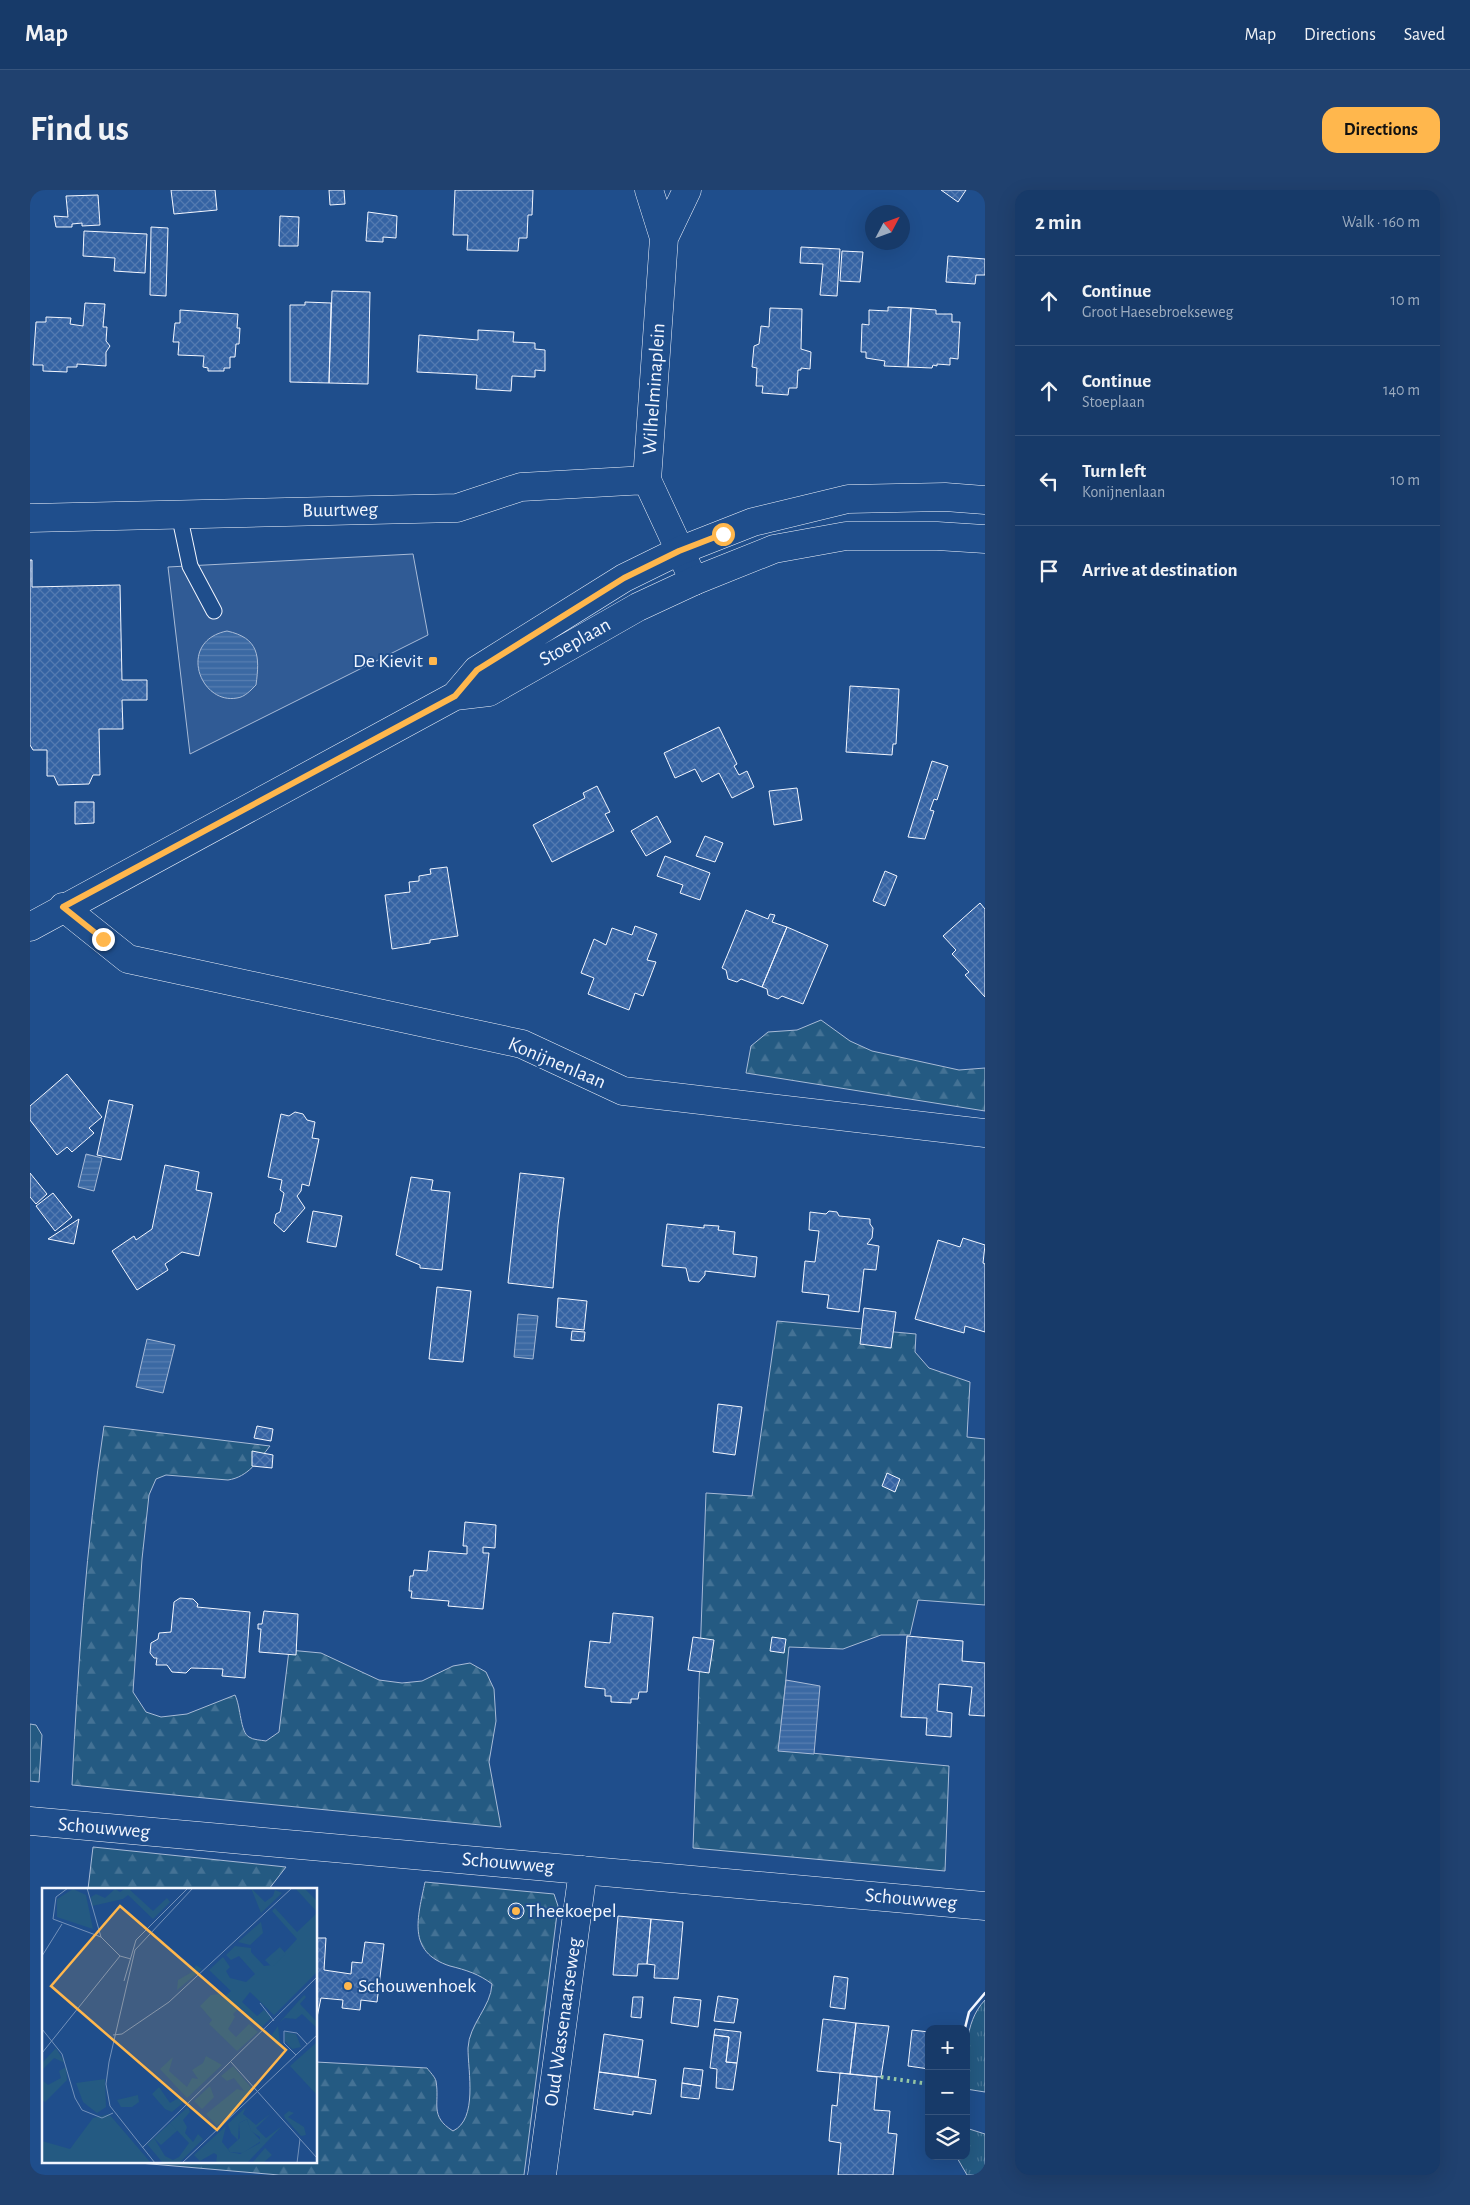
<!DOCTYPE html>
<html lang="en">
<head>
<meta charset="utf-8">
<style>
  :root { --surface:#173a69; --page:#20416f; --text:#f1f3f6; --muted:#9eadc0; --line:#36547d; --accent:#ffb74d }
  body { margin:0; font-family:"Alegreya Sans",sans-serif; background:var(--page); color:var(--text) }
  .controls { position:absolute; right:15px; bottom:15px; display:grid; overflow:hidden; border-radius:10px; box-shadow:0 5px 20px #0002 }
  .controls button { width:45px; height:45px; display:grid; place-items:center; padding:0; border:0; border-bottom:1px solid var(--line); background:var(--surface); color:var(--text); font:25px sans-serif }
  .compass { position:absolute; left:835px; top:15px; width:45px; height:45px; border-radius:50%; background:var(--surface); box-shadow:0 5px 20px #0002; rotate:49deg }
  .stop { position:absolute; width:15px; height:15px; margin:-11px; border:4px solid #ffb74d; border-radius:50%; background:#fff }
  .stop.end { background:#ffb74d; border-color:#fff; box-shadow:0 1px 5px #0008 }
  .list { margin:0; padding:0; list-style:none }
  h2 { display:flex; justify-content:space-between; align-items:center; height:65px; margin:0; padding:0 20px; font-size:21px }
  h2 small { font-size:16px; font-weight:400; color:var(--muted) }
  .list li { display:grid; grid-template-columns:32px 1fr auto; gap:15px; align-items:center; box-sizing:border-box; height:90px; padding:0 20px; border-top:1px solid var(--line) }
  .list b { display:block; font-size:19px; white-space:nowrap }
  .list p { margin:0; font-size:16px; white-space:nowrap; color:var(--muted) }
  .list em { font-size:16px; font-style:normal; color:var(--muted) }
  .icon { flex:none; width:28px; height:28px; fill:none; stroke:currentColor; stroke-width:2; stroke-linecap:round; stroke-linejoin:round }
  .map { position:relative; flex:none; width:955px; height:1985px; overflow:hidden; border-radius:15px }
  header { display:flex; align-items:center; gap:30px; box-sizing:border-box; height:70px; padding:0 25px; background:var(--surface); border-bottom:1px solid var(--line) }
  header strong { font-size:24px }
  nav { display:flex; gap:28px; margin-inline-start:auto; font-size:18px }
  .intro { display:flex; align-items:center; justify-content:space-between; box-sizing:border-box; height:120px; padding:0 30px }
  h1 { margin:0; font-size:35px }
  .button { padding:12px 22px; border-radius:15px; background:var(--accent); color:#111; font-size:18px; font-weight:700 }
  main { display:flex; gap:30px; padding:0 30px }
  aside { flex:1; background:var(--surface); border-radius:15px; box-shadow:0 5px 20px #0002 }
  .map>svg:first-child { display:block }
  .grass { fill:url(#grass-tufts); stroke:#a8bbd7 }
  .forest { fill:url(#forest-firs); stroke:#a8bbd7 }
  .parking { fill:#305b95; stroke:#a8bbd7 }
  .water { fill:url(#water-rules); stroke:#a8bbd7 }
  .building { fill:url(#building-cross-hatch); stroke:#f2f6ff }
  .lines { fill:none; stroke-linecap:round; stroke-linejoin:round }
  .service-casing { stroke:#f2f6ff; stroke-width:17 }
  .minor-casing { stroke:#f2f6ff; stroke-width:29 }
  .tertiary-casing { stroke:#f2f6ff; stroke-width:29 }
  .service { stroke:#1f4e8c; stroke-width:15 }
  .minor { stroke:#1f4e8c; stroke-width:28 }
  .tertiary { stroke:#1f4e8c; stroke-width:28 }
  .hedge { stroke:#97c8a6; stroke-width:4; stroke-dasharray:2.5 4; stroke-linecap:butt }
  .wall { stroke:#f2f6ff; stroke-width:2.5 }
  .route { stroke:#ffb74d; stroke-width:6 }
  .poi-dot { fill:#ffb74d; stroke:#1f4e8c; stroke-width:2 }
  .labels { text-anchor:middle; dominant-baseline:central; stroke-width:4; stroke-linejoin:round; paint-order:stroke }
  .street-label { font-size:20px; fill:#f2f6ff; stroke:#1f4e8c }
  .poi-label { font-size:20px; fill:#f2f6ff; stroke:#1f4e8c; text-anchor:start }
  .inset-road { fill:none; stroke:#7391ba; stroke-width:1 }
  .view { fill:#ffb74d; fill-opacity:0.15; stroke:#ffb74d; stroke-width:2.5 }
  .inset-edge { fill:none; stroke:#f2f6ff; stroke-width:2.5 }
</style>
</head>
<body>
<header>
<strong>Map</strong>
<nav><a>Map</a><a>Directions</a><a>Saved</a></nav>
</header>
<div class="intro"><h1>Find us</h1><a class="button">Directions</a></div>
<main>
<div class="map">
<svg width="955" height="1985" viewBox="0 0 955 1985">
  <defs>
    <pattern id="grass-tufts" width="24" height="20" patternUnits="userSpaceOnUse" patternTransform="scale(1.25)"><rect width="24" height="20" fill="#245a82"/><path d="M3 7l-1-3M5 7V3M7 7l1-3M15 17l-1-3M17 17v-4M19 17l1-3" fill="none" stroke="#447295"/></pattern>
    <pattern id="forest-firs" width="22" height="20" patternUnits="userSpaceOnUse" patternTransform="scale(1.25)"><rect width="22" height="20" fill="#245a82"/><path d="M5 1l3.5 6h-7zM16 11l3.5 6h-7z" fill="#447295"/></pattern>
    <pattern id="water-rules" width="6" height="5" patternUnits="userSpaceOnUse" patternTransform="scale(1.25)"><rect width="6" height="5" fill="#3b69a3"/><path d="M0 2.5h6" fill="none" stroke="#587fb1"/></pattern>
    <pattern id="building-cross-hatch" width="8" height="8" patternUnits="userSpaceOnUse" patternTransform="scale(1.25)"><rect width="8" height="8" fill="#3563a3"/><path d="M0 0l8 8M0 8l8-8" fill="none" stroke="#537ab1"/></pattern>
  </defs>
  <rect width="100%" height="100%" fill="#1f4e8c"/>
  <path class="grass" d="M955 1810V1902L936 1899C936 1869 933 1833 955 1810Z
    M936 1938 955 1944V1985H937L926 1966H936Z"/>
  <path class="forest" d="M791 830 820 851 842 861 929 880 955 878V921L716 883 721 856 738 842 767 840Z
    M747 1131 886 1144 885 1162 899 1178 940 1192 937 1247 955 1249V1415L888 1410 880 1445H851L813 1459 759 1457 749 1560 919 1576 915 1681 663 1658 676 1303 722 1306Z
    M74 1236 240 1256C228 1271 218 1287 198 1290L136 1285 126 1289 119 1305 112 1369 103 1502 116 1522 131 1527 157 1524 205 1505C211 1517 210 1542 219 1547 223 1550 231 1550 236 1551L249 1542 259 1460 291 1463 349 1490 372 1493 392 1491 423 1476 440 1473 456 1482 464 1499 466 1531 459 1572 471 1637 42 1595C48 1474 56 1356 74 1236Z
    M0 1534 6 1535 12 1545 9 1592 0 1591Z
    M63 1657 256 1677 239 1699H58Z
    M395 1692 524 1704 528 1716 494 1985H249L86 1971H286V1872L397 1878C400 1882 405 1887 406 1891 410 1914 399 1926 423 1941 448 1929 438 1882 438 1858 439 1834 461 1817 462 1794 449 1784 436 1780 420 1776 376 1762 388 1727 395 1692Z"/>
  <path class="parking" d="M383 364 398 445 160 564 138 377Z"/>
  <path class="water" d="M197 441C229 448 230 466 226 495 221 500 215 507 207 508 169 515 147 451 197 441Z
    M56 964 72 968 64 1001 48 997Z
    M488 1124 508 1126 503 1169 484 1167Z
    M117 1149 145 1155 133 1203 106 1197Z
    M756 1490 790 1496 784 1564 748 1561Z"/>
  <path class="building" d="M141 0H185L187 20 144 24Z
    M299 0H314L315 14 300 15Z
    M425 0H503L502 25H498L497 48H489L488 61 437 60 438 45H423Z
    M911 0H936L928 12Z
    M68 5 70 35 52 36V33L42 34V37H26L24 26 38 27 36 6Z
    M338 22 367 26 366 48 353 47V52L336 51Z
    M250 26 269 27 268 56H249Z
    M121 37 138 38 136 106 120 105Z
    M54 41 117 44 115 83 84 81 85 68 53 66Z
    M771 57 810 59 807 106 790 105 793 74 770 73Z
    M812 61 833 62 830 92 810 91Z
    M918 66 955 69V85H946L945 94 916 92Z
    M302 101 340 102 338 194 299 193Z
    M275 112 301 113 299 193 260 192V115H275Z
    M55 113 75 114 73 137H77L76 151 80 156 76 162V176L47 174V177H37V182L13 181V175H3L6 132H16V127L41 128 40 134 53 136Z
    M858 117 881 118 878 177 854 176 855 171 836 168V162H831L832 134 839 135V120L858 121Z
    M740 118 772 119 771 159 781 162 780 179 771 178V180H768L767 198H759L758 205 732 203 733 196H726L727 178 722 177 724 156 729 154 731 136 739 137Z
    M881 118 906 120V124H922V132H930L928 169 920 168V175L907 174V176L903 175 902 178 878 177Z
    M150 120 208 124 207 138H210L209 154H206L205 167H200V178H194V181H178V178L173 177 174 166 148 165 149 152H143L145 133H150Z
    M448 140 484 142 483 152 505 153V159L515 160V181L505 180V187L482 186 481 201 446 199 447 185 387 182 389 145 448 150Z
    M0 370H2V397L90 395 92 490H117V510H92L93 539H69L70 585H63L59 594 28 595 24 586H17V560H3L0 555Z
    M820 496 869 499 866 554H863L862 565 816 562Z
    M689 537 707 574 704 576 709 585 717 581 724 597 702 608 689 583 672 592 665 579 645 588 634 563Z
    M902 571 918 576 907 610 904 609 900 620 904 621 895 649 878 647Z
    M567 596 580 622 575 624 584 641 522 672 503 635 555 608 553 603Z
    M767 598 772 630 744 635 739 601Z
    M45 612H64V633L45 634Z
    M627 626 641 652 616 666 601 641Z
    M675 646 693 653 685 672 666 666Z
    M635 666 680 683 670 710 650 703 653 695 627 686Z
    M417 677 428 746 400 750V753L362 759 355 705 380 702 379 692 389 691V686L401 684 400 679Z
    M855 681 867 686 855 716 843 711Z
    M950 713 955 719V807L935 785 939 782 922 764 926 760 913 746Z
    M716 720 738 729 740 724 745 725 742 732 757 737 732 797 711 789 707 792 698 789 696 780 692 778Z
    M605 736 627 744 617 770 626 772 613 806 605 803 599 820 558 804 564 788 551 783 564 749 576 755 582 738 602 745Z
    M757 737 798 755 773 814 752 806 748 809 738 805 737 799 732 797Z
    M37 884 72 927 59 938 64 943 42 962 37 957 27 965 0 930V916Z
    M79 910 103 915 91 970 67 965Z
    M265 922 273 924 277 930 285 932 282 948 289 949 279 996 272 994 271 1001 267 1006 275 1018 254 1042 244 1033 246 1024 250 1022 254 1003 250 1000 252 990 238 987 251 924 259 926Z
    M135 975 169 982 166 1000 182 1003 169 1066 152 1062 135 1074 138 1080 107 1100 82 1061 104 1046 106 1050 122 1039Z
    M0 983 17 1004 6 1014 0 1007Z
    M490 983 534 988 528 1035 523 1098 478 1093Z
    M381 987 403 990 401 1000 420 1002 412 1080 390 1078V1075L366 1065Z
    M23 1003 42 1027 25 1041 6 1016Z
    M283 1021 312 1026 306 1057 277 1052Z
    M799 1021 807 1022 809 1026 840 1029V1034L843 1038 842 1048 837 1054 849 1056 846 1080 834 1079 829 1122 797 1118 799 1105 772 1102 775 1071 785 1072 789 1041 779 1040 780 1022 796 1024Z
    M49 1029 44 1054 18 1049Z
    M637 1034 674 1038V1035L689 1036 688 1040 705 1042 703 1064 727 1067 725 1087 675 1081V1085L669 1092 659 1091 656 1078 632 1076Z
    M933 1048 955 1055 953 1073 955 1074V1142L935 1136 934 1143 885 1129 908 1050 930 1057Z
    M407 1097 441 1101 433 1172 399 1169Z
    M528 1108 557 1111 554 1140 526 1137Z
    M834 1118 866 1122 861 1158 830 1154Z
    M542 1141 555 1142 554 1151 541 1150Z
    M688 1214 712 1217 705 1265 683 1262Z
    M227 1236 243 1239 241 1251 224 1248Z
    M222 1261 243 1265 242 1278 222 1276Z
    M857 1283 870 1289 865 1302 852 1296Z
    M435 1332 466 1335 465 1358 453 1357V1363H459L453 1419 418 1416 419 1411 381 1408 382 1401H379L380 1386H383L384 1380 397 1381 399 1361 437 1364V1356H433Z
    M150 1408 163 1409 168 1414 167 1417 220 1422 215 1488 192 1486 193 1479 161 1478 156 1483 142 1482 137 1475H126L127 1468H124L120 1463 121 1453 128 1449 129 1443 141 1442 144 1412Z
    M234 1421 268 1424 266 1465 229 1462 231 1439H228V1434H232Z
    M583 1423 623 1427 617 1502H609L608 1509H601V1513L581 1512V1506H575V1499L555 1497 560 1451 580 1453Z
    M877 1446 933 1451 932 1471 955 1473V1526L939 1525 942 1497 909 1494 907 1521 922 1523 921 1547 896 1545 897 1528 871 1527Z
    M663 1447 684 1450 679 1483 658 1480Z
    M742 1447 756 1449 754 1463 740 1461Z
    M478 1721a8 8 0 1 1 16 0a8 8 0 1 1-16 0Z
    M588 1726 621 1729 617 1774H608L607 1786 583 1785Z
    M621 1729 653 1732 648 1789 624 1788 625 1775 617 1774Z
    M286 1748H296L294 1780 321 1784 322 1772 332 1773 335 1752 354 1754 347 1812 331 1810 330 1820 312 1818 313 1810 291 1808 286 1832Z
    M804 1786 818 1788 815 1819 800 1817Z
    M688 1806 708 1809 704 1833 684 1831Z
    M603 1807H613L611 1828 601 1827Z
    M644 1807 671 1810 668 1837 641 1833Z
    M793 1829 826 1833 820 1884 787 1881Z
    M826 1833 859 1836 851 1887 820 1884Z
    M685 1839 711 1842 707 1873 696 1872 699 1847 684 1845Z
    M882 1840 899 1842V1879L878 1876Z
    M574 1844 613 1850 608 1887 569 1882Z
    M684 1845 699 1847 696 1872 707 1873 703 1900 686 1898 687 1879 680 1878Z
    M654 1878 673 1880 671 1896 652 1893Z
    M569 1882 626 1890 621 1924 603 1921V1925L564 1919Z
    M810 1883 847 1887 844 1920 860 1921 858 1943 867 1944 863 1985H808L811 1953 799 1951 802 1915 807 1916Z
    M652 1893 671 1896 669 1909 651 1907Z"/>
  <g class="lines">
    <g class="service-casing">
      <path id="service" d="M149 324 160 376 184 421"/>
    </g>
    <g class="minor-casing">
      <path id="minor" d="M619 0 634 48 617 290 664 391
        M634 48 657 0
        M0 328 427 318 491 297 617 290
        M33 717 98 769 492 854 593 901 955 943
        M0 1631 955 1716
        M512 1985 553 1680"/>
    </g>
    <g class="tertiary-casing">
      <path id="tertiary" d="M425 506 459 502 608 417 664 391 744 359 816 346H907L955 349
        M0 737 425 506 447 480 594 388 649 361 723 332 818 309 915 307 955 310"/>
    </g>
    <use href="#service" class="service"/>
    <use href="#minor" class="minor"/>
    <use href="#tertiary" class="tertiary"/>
    <path class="hedge" d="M851 1887 899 1894"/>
    <path class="wall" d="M935 1838 939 1822 955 1803"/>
  </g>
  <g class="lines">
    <path class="route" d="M73 749 33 717 425 506 447 480 594 388 649 361 693 344"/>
  </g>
  <g class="poi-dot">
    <rect x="398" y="466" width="10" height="10" rx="2.5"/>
    <circle cx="486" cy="1721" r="5"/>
    <circle cx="318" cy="1796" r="5"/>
  </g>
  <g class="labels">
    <g class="street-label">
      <text transform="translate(624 199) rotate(-86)">Wilhelminaplein</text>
      <text transform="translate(310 320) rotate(-1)">Buurtweg</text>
      <text transform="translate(545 452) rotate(-29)">Stoeplaan</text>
      <text transform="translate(527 873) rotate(23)">Konijnenlaan</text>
      <text transform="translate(74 1638) rotate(5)">Schouwweg</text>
      <text transform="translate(478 1673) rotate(5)">Schouwweg</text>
      <text transform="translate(881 1709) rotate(5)">Schouwweg</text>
      <text transform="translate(533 1832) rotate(-82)">Oud Wassenaarseweg</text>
    </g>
    <g class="poi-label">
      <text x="393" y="471" text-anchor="end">De Kievit</text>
      <text x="496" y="1721">Theekoepel</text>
      <text x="328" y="1796">Schouwenhoek</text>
    </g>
  </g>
  <g transform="translate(12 1698)">
    <rect width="275" height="275" fill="#1f4e8c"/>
    <path d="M31 1 44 7 51 41 15 29V11ZM219 34 221 45 208 57 196 54ZM236 138 238 155 235 158 229 148ZM243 144 254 146 259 159 250 161 243 153ZM205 231 209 242 219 253 201 265 188 264 186 261 198 250 197 235ZM128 235 136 242 119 257 112 250Z" fill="#245a82"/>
    <path d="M84 0H90L88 2 111 23 125 10 128 14 111 31 86 7 81 11 50 18 49 9 54 6 63 10 73 1 78 4ZM209 0 223 14 231 8 233 2 240 5 219 25ZM253 0H262L275 13V24ZM233 20 255 44 275 25V84L232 127 208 104 200 114 215 128 222 122 230 129 219 140 198 119 191 126 193 129 186 141 194 149 207 136 216 144 195 163 167 136 170 132 158 118 169 107 177 106 181 110 189 103 167 82 181 69 188 79 184 83 188 90 204 94 213 86 197 68 189 72 184 67 193 58 209 60V64L222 78 231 77 255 51 230 23ZM154 77 160 81 135 102 136 92 150 84ZM262 107 264 109 258 116 275 134V140L260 126 254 131 243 130 238 134ZM14 160 23 175 12 170 0 182V175ZM164 168 180 177 145 210 118 181 131 169 127 183 145 199 150 190 156 191 150 182 161 175ZM191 178 211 202 175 238 164 226 195 201 202 203 192 190 185 193 179 188ZM24 179 25 192 3 214 0 212V192L6 197 19 190 17 183ZM63 191 64 219 55 225 41 214 34 195ZM168 198 172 209 160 221 152 213ZM117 199 128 215 138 209 143 213 130 224 123 221 110 206ZM96 207 97 214 90 219H79L75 212ZM146 219 148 224 141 232 145 239 143 245 151 254 156 246 161 251 137 275H121L105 256 112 250 123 268 131 272 137 269 147 255 128 235ZM204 219 201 226 214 237 228 226 214 240 224 250 240 238 205 275H174L175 267 172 265 158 273 152 267 184 238 180 254 188 264 198 266 218 255V249L209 243 205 231 197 235 196 252 189 245 186 236ZM247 223 252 225 246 229 262 239 264 247 259 248 243 230 242 227ZM67 226 109 275H0V253L28 261 51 230Z" fill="#245a82"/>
    <path d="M238 59 244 66 230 79 223 72ZM275 154V207L248 178ZM223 260 230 267 221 275H210Z" fill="#245a82"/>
    <path class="inset-road" d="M45 0 59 49M11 31 59 49 78 68 89 71M11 31 14 9 26 0M0 68 20 36M82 93 94 52 146 0M218 115 232 133M0 141 20 166 33 210 40 222 60 230 71 225M71 147 80 146 127 114 250 0M0 165 78 68M254 167 242 155V143L255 145 265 156M189 174 275 270M100 260 275 89M113 275 68 218 64 196 67 174 93 62 151 0M140 275 275 147M255 275 258 251"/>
    <path class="view" d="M78 18 244 162 175 242 9 98Z"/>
    <rect width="275" height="275" class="inset-edge"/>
  </g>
</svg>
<div class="controls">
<button>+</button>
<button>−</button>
<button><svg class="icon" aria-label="layers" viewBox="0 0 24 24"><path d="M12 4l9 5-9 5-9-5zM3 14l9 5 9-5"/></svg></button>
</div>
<svg class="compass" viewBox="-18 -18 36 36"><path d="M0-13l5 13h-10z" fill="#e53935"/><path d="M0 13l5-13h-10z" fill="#9eadc0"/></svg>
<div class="stop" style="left:693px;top:344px"></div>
<div class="stop end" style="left:73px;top:749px"></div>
</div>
<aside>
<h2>2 min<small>Walk · 160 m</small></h2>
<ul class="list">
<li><svg class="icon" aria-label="ahead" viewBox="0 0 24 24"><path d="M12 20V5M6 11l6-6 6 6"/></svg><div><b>Continue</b><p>Groot Haesebroekseweg</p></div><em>10 m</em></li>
<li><svg class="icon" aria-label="ahead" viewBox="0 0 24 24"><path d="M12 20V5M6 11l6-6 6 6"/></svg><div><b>Continue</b><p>Stoeplaan</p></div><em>140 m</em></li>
<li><svg class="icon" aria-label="left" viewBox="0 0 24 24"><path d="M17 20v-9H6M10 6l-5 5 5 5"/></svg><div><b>Turn left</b><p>Konijnenlaan</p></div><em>10 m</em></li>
<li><svg class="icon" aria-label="arrive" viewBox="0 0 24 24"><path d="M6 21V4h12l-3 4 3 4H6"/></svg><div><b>Arrive at destination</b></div></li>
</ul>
</aside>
</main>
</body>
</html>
